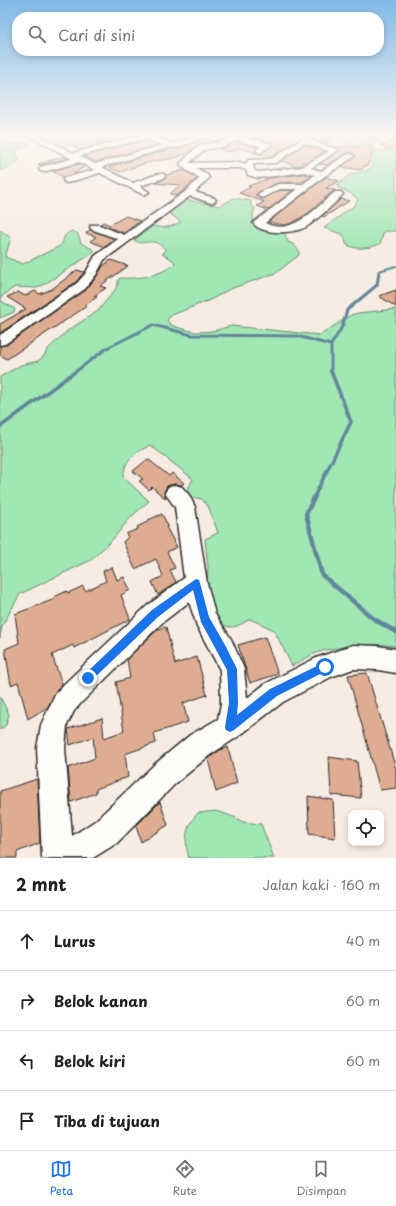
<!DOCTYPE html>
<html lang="id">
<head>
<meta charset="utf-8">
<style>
  :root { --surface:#fff; --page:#f2f2f2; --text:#202124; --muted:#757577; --line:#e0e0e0; --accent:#1a73e8 }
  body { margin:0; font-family:"Playpen Sans",sans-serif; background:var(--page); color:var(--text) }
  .controls { position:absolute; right:12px; bottom:12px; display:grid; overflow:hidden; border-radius:8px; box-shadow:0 2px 6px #0003 }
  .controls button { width:36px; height:36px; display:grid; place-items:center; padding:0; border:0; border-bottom:1px solid var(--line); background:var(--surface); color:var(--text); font:20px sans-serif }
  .stop { position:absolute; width:12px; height:12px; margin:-9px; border:3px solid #1a73e8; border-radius:50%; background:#fff }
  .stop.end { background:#1a73e8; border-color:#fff; box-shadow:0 1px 4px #0008 }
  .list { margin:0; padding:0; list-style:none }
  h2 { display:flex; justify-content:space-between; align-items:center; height:52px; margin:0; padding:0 16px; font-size:17px }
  h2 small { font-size:13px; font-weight:400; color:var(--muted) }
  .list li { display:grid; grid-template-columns:26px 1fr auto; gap:12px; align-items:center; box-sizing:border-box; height:60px; padding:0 16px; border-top:1px solid var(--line) }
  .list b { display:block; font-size:15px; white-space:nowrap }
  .list em { font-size:13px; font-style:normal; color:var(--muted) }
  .icon { flex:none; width:22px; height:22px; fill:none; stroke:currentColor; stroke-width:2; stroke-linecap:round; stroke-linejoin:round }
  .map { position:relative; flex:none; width:396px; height:858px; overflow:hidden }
  .search { position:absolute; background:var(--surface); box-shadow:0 2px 6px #0003; left:12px; right:12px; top:12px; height:44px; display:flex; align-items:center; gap:10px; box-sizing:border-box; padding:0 14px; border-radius:16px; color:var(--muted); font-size:15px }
  .sheet { height:292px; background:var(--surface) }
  nav { display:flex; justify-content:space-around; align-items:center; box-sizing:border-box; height:56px; border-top:1px solid var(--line); background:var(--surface); font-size:11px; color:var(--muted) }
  nav a { display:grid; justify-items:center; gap:2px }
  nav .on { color:var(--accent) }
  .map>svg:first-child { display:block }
  .green { fill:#a0e7b4; stroke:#668970 }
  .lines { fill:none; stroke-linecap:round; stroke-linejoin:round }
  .stream-far3 { stroke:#62869b; stroke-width:2 }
  .stream-far2 { stroke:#62869b; stroke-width:3 }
  .stream-far1 { stroke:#62869b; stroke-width:3.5 }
  .stream { stroke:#62869b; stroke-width:4.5 }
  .building { fill:#deac91; stroke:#2b2b2b }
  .minor-casing { stroke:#2b2b2b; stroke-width:3 }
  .minor { fill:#fdfcf7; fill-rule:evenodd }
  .route { fill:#1a73e8 }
</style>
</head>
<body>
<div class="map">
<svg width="396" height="858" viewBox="0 0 396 858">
  <rect width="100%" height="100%" fill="#f7ece3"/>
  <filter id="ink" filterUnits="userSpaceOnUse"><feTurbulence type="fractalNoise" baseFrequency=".025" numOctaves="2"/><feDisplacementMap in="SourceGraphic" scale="8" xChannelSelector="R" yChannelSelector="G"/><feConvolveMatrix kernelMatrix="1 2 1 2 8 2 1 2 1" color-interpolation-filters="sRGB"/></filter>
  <g filter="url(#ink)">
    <path class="green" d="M0 134H14L2 140V142L6 144 31 143 16 151 19 161 8 168 0 171Z
      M35 134H105L104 135 105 136 64 147Z
      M364 134 375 143 369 146C376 153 387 151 396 151V231H384L380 244C370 248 355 251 346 244L345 238 342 234 324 228 355 205 358 199 350 193 337 187 338 185 349 175 366 171 374 165 354 148 337 139 340 135 354 136Z
      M234 198 251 201V206L255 208 253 213V222L257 226 285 234 288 242 293 244 299 251V255L276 273 230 289 212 299 172 315 167 320 170 324 176 327 195 332 213 331 231 326 320 335 351 315 358 313 396 309V647C383 641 334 647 319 652 310 655 301 661 292 666L274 630 250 619C227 634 223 626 206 609L208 567 205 539 218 533 209 508 202 499 191 497 187 491 193 479 150 445C134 455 126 456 123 477L149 501 131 517 112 540 91 560 20 594 2 626 0 638V377L21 365 38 361 44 356 47 350 67 331 98 311 115 290 118 284V280L120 278C138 279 162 276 175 263L173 260 162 254 166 250C152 234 144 248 134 240L153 226C163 229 171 227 181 222L169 213 187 200 220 206Z
      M0 230 11 238 5 257 23 264 60 246C66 239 61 235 72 231L78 234 81 243 94 250 93 253 43 285 37 288 15 287 1 297V301L15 309 14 312 0 318Z
      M0 697 9 714 6 725 0 730Z
      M216 811 234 817 243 822 261 824 274 858H189C184 840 185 827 198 813Z"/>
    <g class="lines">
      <path class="stream-far3" d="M379 273V271L396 266"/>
      <path class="stream-far2" d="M75 372 107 348 153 325 192 335 297 336 331 345
        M331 372V345L342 327 347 310 377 285 379 272"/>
      <path class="stream-far1" d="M0 427 76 371
        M314 497 351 422 331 371"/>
      <path class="stream" d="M315 496 306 514 322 575 374 619 396 632"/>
    </g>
    <path class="building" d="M123 134H136V135L80 150 73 146 76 137 91 143Z
      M151 134H171L192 137 173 142Z
      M266 134H307L270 158 260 154 272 146 271 142 255 138 262 137Z
      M318 134H322L336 138 324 143 313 140Z
      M370 134H383L388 142H396V149H386Z
      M197 138 217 141 198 145 189 153 175 158 150 162 120 172 109 167 171 149H178L199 141V140Z
      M146 140 158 145 95 162 84 156Z
      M238 141 240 143 258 147 255 151 259 154 240 148 230 152 219 149Z
      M304 145 325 151 306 163 302 162 301 166H297L281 161Z
      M367 146 374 148 367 166H364L362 170 341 167 356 156 351 152 347 153 327 165 319 164 340 150 334 147Z
      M64 156 68 158 40 165 38 164Z
      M79 164 84 167 74 174 63 177 52 171Z
      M184 170 197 178 177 196 170 194 180 185 155 183 164 179 166 175Z
      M304 174 312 176 302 182 277 183 256 194V196L263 199 280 190H293L268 210 257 206 264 202 239 193 251 187 248 186 270 178Z
      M326 177 339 181 326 188 335 190 328 195 311 211 294 222 285 225 268 222Z
      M341 199 349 201 324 217 322 216Z
      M126 216 140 221 124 233 100 224 103 222 110 225Z
      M90 230 115 239 105 247 90 241 96 237 86 233Z
      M111 260 128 266 100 286 106 288 94 296 97 297 85 305 87 306 7 359 0 355V346L6 345 86 290 97 276 103 266Z
      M77 270 84 272 76 282 0 333V324L26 309 7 297 18 292 25 296 35 291 40 294 52 289Z
      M396 290V307L379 296Z
      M148 459 169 476 172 473 184 483 182 485 175 484 167 486 164 492 166 499 152 487 149 490 139 481 143 479 133 471Z
      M162 514 168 526 166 527 177 547 167 552 175 568 170 570 176 582 158 595 152 582 163 576 156 559 135 569 123 542 128 537 126 534 138 529 137 527 149 521 148 520Z
      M112 567 117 580 124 577 130 590 121 595 130 619 74 648 73 645 52 655 62 684 55 692 48 707 28 719 18 682 11 685 5 649 19 643 15 614 55 599 54 597 67 591 68 593 83 586 85 591 106 581 103 571Z
      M166 627 175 664 197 657 207 695 183 703 188 722 154 733 156 743 125 754 128 777 96 789V793L71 802 68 768 95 758 93 737 70 745 68 729 102 718 104 738 124 731 116 682 130 678 127 659 158 629Z
      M265 637 278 674 250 683 238 645Z
      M367 673 396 769V788L380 790 348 675Z
      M228 747 237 783 216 792 208 759 220 750Z
      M329 757 357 761 361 798 331 795Z
      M37 779 40 843 17 852V858H0V791Z
      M308 796 333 800 335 838 309 834Z
      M160 802 168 825 141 842 136 826Z"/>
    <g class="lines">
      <g class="minor-casing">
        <path id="minor" d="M26 134H35L73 153 139 136 137 134H147L173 144 194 138 198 140 177 148 171 147 102 167 133 183 158 174H164L165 176 164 178 140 186 149 192 144 195 100 173 67 183 64 182 63 180 64 178 94 170 79 162 43 172 40 171 39 169 40 167 72 159ZM146 138 162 145 95 164 80 156Z
          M245 134H265L261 136 246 138 270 143 271 145 260 153 256 151 261 146 240 142V139L225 146 204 150 189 163 239 162 246 164 248 160H251L271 159 310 134 317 135 310 140 339 150 311 168 321 171 348 154H351L355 156 325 176 265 223C293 237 315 208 335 192H341L343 194C337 202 314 222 306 227 293 234 262 235 253 223L297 189H280L262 198 257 195 259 193 278 184H303L315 175 304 172 258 178 248 175 246 170 239 168H196L207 174 209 178 195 192 214 198 216 200 214 202 211 203 190 196 104 260 96 275 85 289 5 344 0 345V335L77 283 85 274 95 256 118 239 91 229 90 227 91 225H99L124 235 186 191 200 178 186 170 180 164 198 146 220 142 235 135ZM304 143 329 151 302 167 258 172 255 171 253 166 254 164 276 163Z
          M384 134H392L396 137V141H389Z
          M175 485 182 487 189 495 195 507 207 583 215 614 231 639 244 669 247 698 265 684 316 658 353 645 378 646 396 649V673L378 670 353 669 331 677 283 702 239 736 210 755 175 784 117 843 93 858H42L37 748 41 725 45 716 56 693 64 684 147 606 184 578 175 507 165 493 168 487ZM189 602 197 626 220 670 221 703 218 719 190 735 155 764 95 821 72 836 65 748 67 725 74 711 82 702 163 622Z"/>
      </g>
      <use href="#minor" class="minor"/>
    </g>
  </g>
  <linearGradient id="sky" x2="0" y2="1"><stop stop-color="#81bae7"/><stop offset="0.53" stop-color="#fbf6f2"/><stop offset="1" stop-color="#fbf6f2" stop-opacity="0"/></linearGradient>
  <rect width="396" height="254" fill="url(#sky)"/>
  <path class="route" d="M196 579 199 580 200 583 209 617 225 645 237 669 238 703 237 715 270 689 321 664 325 662 328 664 329 667 328 670 277 696 234 730 230 732 226 730 225 727 229 703 227 670 201 622 193 590 158 617 91 681 88 683 84 681 83 678 84 675 152 610Z"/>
</svg>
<div class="controls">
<button><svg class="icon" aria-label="locate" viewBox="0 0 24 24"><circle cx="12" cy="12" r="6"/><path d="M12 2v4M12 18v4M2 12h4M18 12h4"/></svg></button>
</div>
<div class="stop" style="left:325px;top:667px"></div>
<div class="stop end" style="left:88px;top:678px"></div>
<div class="search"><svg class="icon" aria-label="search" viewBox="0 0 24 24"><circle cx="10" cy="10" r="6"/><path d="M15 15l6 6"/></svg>Cari di sini</div>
</div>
<section class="sheet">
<h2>2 mnt<small>Jalan kaki · 160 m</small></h2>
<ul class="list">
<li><svg class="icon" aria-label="ahead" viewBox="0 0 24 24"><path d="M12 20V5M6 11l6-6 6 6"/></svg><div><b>Lurus</b></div><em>40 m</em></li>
<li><svg class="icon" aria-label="right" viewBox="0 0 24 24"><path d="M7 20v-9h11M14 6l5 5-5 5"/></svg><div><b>Belok kanan</b></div><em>60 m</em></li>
<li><svg class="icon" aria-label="left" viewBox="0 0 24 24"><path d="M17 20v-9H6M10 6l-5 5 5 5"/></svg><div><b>Belok kiri</b></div><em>60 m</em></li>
<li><svg class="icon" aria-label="arrive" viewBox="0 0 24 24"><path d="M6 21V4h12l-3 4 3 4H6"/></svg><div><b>Tiba di tujuan</b></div></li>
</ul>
</section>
<nav>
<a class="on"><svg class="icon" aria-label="map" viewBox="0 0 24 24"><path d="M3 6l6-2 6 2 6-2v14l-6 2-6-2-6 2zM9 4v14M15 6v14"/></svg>Peta</a>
<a><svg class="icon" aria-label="directions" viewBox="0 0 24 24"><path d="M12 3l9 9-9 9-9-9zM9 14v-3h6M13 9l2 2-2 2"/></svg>Rute</a>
<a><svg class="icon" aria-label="saved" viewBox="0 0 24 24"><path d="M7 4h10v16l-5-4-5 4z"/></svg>Disimpan</a>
</nav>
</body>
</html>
